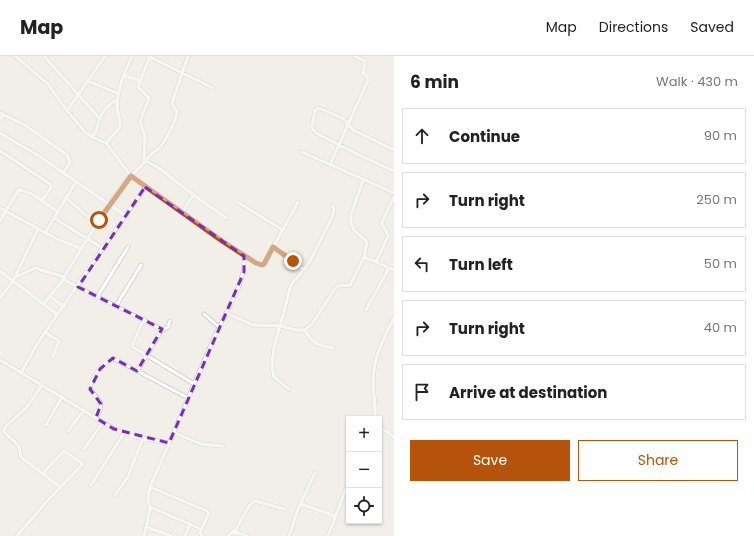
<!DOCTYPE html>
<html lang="en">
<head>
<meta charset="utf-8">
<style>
  :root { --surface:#fff; --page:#f6f6f6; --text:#222; --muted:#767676; --line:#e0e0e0; --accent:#b45309 }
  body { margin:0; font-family:Poppins,sans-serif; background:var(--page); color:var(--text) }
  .controls { position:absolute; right:12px; bottom:12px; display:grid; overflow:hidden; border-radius:0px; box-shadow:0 1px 3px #0004 }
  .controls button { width:36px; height:36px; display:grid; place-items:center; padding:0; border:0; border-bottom:1px solid var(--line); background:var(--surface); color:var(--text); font:20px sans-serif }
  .stop { position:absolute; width:12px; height:12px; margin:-9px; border:3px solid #b45309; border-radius:50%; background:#fff }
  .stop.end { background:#b45309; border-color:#fff; box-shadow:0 1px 4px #0008 }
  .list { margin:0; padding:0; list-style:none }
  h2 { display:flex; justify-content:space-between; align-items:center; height:52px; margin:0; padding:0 16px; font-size:17px }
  h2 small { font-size:13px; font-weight:400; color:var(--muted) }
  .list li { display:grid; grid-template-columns:26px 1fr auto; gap:12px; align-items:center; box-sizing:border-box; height:56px; margin:0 8px 8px; padding:0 8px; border:1px solid var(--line); border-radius:0px }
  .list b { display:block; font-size:15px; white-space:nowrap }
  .list em { font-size:13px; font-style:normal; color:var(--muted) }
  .actions { display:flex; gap:8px; padding:12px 16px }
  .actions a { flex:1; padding:9px 0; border:1px solid var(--accent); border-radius:0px; text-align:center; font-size:14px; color:var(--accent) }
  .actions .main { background:var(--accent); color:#fff }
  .icon { flex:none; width:22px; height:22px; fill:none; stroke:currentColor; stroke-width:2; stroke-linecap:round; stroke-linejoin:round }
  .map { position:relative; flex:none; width:394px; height:480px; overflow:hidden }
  header { display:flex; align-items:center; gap:24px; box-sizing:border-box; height:56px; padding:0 20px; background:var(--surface); border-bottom:1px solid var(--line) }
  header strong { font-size:19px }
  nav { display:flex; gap:22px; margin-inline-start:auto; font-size:14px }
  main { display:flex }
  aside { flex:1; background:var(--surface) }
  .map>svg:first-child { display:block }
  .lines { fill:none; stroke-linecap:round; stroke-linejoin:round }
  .minor-casing { stroke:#b5b8bc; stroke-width:4.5 }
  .minor { stroke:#fff; stroke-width:3.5 }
  .route { stroke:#b45309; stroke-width:5 }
  .marked { fill:none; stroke:#7b2cbf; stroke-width:3; stroke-dasharray:8 5; stroke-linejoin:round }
</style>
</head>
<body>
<header>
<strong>Map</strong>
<nav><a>Map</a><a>Directions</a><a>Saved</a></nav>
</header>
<main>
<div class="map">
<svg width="394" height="480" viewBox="0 0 394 480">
  <rect width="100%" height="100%" fill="#f1efe8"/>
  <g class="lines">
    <g class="minor-casing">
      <path id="minor" d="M15 0 48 28 65 52 85 76 92 81 106 87 131 120 222 185 256 207 262 209 264 208 298 146
        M44 0 100 63
        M150 1 213 32
        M124 19 140 25
        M88 26C100 28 108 35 119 37
        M67 55 105 0
        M0 57 25 69 67 99 70 106 63 117
        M0 65 3 58
        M0 77 39 100 126 160
        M92 81C98 75 97 70 100 62 103 53 110 48 118 43
        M106 87 120 71C121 65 118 59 117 52 117 34 124 17 132 0
        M394 94 353 74 344 63 319 52 315 54 312 72 316 77 361 100 394 115
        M0 95 50 128 51 132 42 144
        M302 96 394 137
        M146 105C149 98 152 98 157 94 164 89 176 65 177 56L172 47 188 0
        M144 106 145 80 140 66 149 42 138 31 150 0
        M330 109 368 24 367 20 363 17 365 5 354 0
        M363 124 351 159V167L354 174 367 186 364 201
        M76 126 66 142 87 160 99 164
        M239 147 283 174
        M0 152 59 184 80 192
        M182 157 191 142 195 140 226 162
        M54 162 104 193
        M0 165 19 133 34 139 58 156
        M45 177 66 142
        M273 191 304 214
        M376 206 388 180 386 174 382 170V166L394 141
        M0 215 58 259
        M14 222 35 212 64 221
        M50 240 64 251
        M97 241 128 191
        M0 242 13 225 38 173
        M43 248 64 223
        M116 250 141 209
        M366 254 389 212
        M226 257 253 269 281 270 296 274H305L312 268 334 234 338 230 350 229 364 201 394 214
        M204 258 219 271
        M144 263 133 287V291L194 328
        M163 274 66 225 64 221 109 148 126 125 146 105 159 112 195 140
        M305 274C310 286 320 291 333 292
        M46 277 59 285 53 300
        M0 304 114 373 135 381 169 387
        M137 315 161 275 168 271 170 265
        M21 317 37 288 145 131
        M42 329 27 351 5 371 4 376 19 390 21 401 60 431
        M289 333 274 321 272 309 274 292 291 229 309 207 333 159 334 152 332 150
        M96 362 100 354 101 347 90 333V330C94 320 102 306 113 302L188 342
        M375 363C376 351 373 338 373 326 373 303 383 282 394 262
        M46 369 62 341
        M379 372 388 376 394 382
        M68 375 84 354
        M175 377 201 388 223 390
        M84 393 103 366
        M91 429 124 377
        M150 431 207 455 208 459 200 476 202 480
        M115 439 128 421 143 382
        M301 448 335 460
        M150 451 201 473
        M146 471 171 480
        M235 475 249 450 255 445 284 453
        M17 480 48 444 83 408 64 395 43 417
        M144 480 150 454 148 441 150 431C172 382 192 332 214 282 225 256 246 229 244 200
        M185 480 190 468
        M228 480 233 475 247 480
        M289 480 298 453 315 417
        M328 480 349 425"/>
    </g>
    <use href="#minor" class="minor"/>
  </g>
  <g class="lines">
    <path class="route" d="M99 164 131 120 222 185 256 207 262 209 264 208 273 191 293 205"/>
  </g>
  <path d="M0 0H394V480H0ZM145 131 244 200V216L169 387 114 373 96 362 101 348 90 333 100 313 113 302 137 315 162 273 78 231Z" fill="#f1efe8" fill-opacity=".55" fill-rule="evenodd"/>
  <path class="marked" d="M145 131 244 200V216L169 387 114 373 96 362 101 348 90 333 100 313 113 302 137 315 162 273 78 231Z"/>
</svg>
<div class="controls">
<button>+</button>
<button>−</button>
<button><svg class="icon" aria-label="locate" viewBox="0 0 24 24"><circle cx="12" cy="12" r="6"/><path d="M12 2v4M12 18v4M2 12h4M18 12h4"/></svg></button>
</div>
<div class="stop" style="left:99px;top:164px"></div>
<div class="stop end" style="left:293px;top:205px"></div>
</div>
<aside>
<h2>6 min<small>Walk · 430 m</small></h2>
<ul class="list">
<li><svg class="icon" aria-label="ahead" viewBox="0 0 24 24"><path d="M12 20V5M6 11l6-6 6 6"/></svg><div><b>Continue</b></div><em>90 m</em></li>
<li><svg class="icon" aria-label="right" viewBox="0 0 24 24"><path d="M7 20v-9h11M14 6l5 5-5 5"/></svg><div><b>Turn right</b></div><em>250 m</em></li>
<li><svg class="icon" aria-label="left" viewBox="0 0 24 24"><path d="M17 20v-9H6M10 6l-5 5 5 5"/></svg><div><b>Turn left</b></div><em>50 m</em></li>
<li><svg class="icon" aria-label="right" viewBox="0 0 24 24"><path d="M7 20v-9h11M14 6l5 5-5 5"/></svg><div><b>Turn right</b></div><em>40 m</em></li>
<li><svg class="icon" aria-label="arrive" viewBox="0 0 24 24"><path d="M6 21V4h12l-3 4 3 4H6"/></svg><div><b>Arrive at destination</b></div></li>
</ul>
<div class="actions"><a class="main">Save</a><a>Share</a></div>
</aside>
</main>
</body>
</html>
